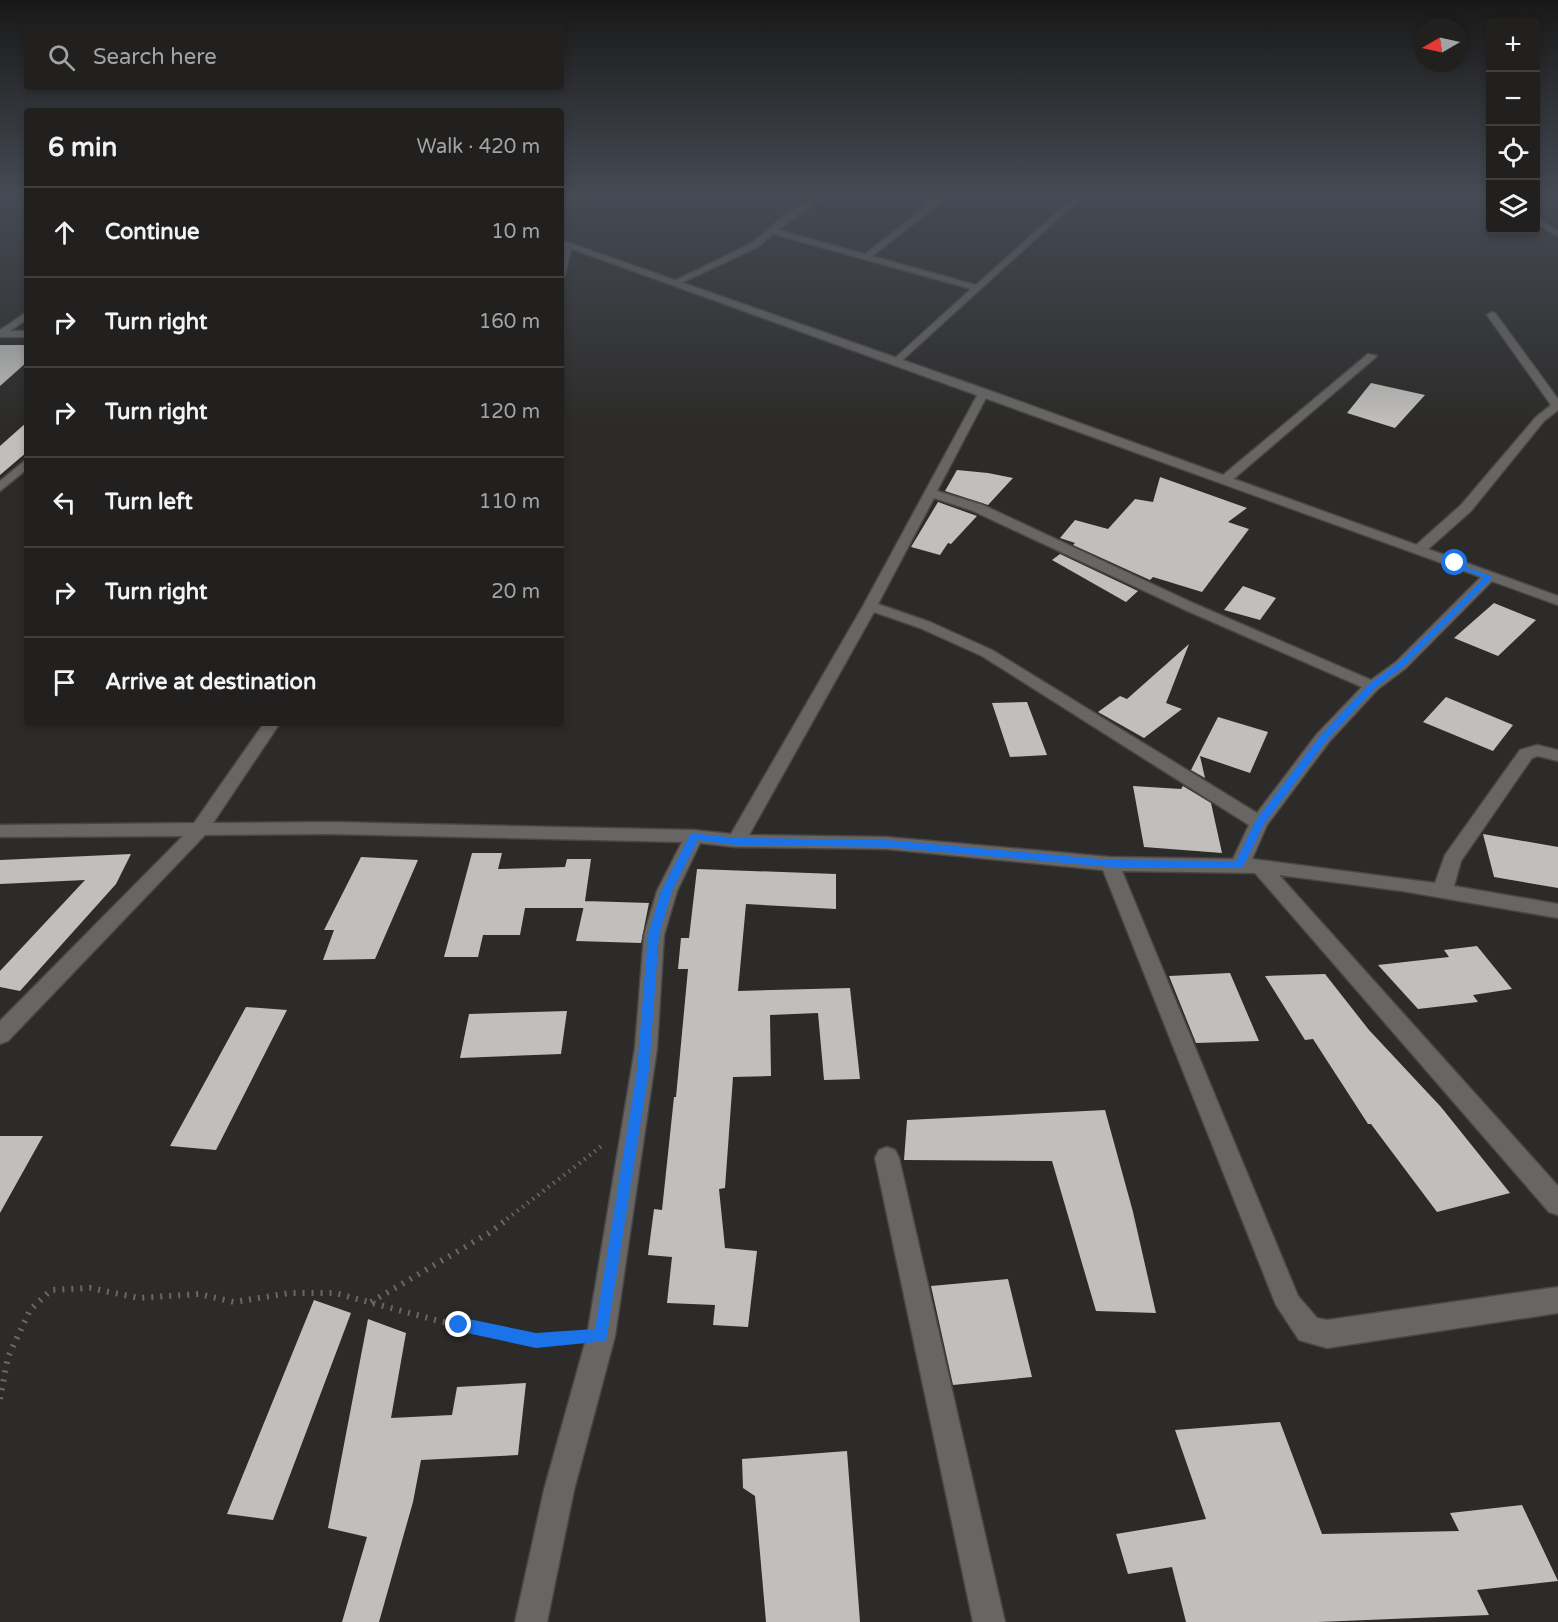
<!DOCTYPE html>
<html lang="en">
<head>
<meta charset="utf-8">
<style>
  :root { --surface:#21201f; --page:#292828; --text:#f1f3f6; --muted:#a2a3a4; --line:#3e3e3d }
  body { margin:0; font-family:"Varela Round",sans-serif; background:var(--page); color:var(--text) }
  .controls { position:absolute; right:18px; top:18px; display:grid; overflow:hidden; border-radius:6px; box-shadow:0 3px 9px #0003 }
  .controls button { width:54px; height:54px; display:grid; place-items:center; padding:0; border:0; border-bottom:2px solid var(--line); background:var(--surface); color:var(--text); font:30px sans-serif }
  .compass { position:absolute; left:1414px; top:18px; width:54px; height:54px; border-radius:50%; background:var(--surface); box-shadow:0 3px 9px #0003; rotate:261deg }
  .stop { position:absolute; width:18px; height:18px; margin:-14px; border:4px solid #1a73e8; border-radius:50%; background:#fff }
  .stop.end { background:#1a73e8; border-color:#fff; box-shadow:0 2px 6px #0008 }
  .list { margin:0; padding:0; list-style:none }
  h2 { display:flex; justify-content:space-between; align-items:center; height:78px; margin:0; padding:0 24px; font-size:26px }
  h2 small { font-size:20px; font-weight:400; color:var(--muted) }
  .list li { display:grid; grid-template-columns:39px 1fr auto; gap:18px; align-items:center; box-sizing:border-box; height:90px; padding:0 24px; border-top:2px solid var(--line) }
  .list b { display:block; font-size:22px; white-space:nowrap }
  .list em { font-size:20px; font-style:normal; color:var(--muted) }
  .icon { flex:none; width:33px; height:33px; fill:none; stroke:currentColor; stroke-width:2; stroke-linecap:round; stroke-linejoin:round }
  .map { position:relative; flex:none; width:1558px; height:1622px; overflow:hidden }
  .search { position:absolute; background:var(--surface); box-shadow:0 3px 9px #0003; left:24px; top:24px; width:540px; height:66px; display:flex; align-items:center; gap:15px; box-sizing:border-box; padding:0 21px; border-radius:6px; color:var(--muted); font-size:22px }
  .panel { position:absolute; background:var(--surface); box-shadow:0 3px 9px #0003; left:24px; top:108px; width:540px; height:618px; border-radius:6px }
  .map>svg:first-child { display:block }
  .building { fill:#c0bfbc }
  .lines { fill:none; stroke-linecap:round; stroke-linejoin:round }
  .minor-casing { stroke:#484746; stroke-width:3 }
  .tertiary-casing { stroke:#484746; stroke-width:3 }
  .path-far1 { stroke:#696867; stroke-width:4.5; stroke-dasharray:1.5 5; stroke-linecap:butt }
  .path { stroke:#696867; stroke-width:6; stroke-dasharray:2 7; stroke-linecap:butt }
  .minor { fill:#686664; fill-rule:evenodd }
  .tertiary { fill:#686664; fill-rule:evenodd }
  .route { fill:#1a73e8 }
</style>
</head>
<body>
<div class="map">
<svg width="1558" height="1622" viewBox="0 0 1558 1622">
  <rect width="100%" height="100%" fill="#2c2b29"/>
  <path class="building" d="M0 345H27V362L0 386Z
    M1371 383 1425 395 1395 428 1347 413Z
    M27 422V452L0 475V446Z
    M957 470 988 473 1013 478 988 505 945 491Z
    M1160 477 1247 508 1228 522 1249 529 1202 592 1153 577 1150 580 1073 545 1075 543 1060 538 1075 520 1108 529 1135 499 1153 502Z
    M938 502 977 516 951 544 948 543 940 555 911 547Z
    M1060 554 1138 591 1126 602 1052 560Z
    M1243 586 1276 598 1260 620 1224 610Z
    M1494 603 1536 620 1498 656 1454 638Z
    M1189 644 1166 703 1182 709 1144 738 1098 712 1120 696 1127 699Z
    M1446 697 1513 725 1493 751 1423 722Z
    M1027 702 1047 755 1010 757 992 703Z
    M1218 717 1268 732 1250 773 1200 756 1205 778 1191 770Z
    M1133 786 1181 789 1183 786 1211 803 1222 853 1144 847Z
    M1483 834 1558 847V888L1494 877Z
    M472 853H502L498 869 565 867 567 859H591L584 908H525L520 935H483L478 957H444Z
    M131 854 116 884 20 991 0 987V971L85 880 0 884V860Z
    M361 857 418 860 375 959 323 960 334 930H324Z
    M697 869 836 874V909L746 904 738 991 850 988 860 1079 824 1080 818 1013 770 1015 771 1076 733 1077 725 1188 719 1189 725 1248 757 1251 748 1327 713 1325 715 1305 667 1303 672 1257 648 1255 654 1209 662 1210 674 1097H676L688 969H678L681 938H689Z
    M585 901 649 903 641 943 576 941Z
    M1477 946 1512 989 1473 995 1478 1002 1418 1009 1378 965 1449 957 1444 950Z
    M1230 973 1259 1041 1196 1043 1169 976Z
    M1325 974 1369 1030 1441 1107 1510 1193 1437 1212 1371 1124H1368L1313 1039 1305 1040 1265 976Z
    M246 1007 287 1010 216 1150 170 1146Z
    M567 1011 561 1054 460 1058 469 1014Z
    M1105 1110 1133 1212 1156 1313 1096 1311 1052 1161 904 1160 907 1120Z
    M0 1136H43L0 1213Z
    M1008 1279 1032 1377 953 1385 931 1286Z
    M314 1300 351 1313 273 1520 227 1514Z
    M368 1319 406 1333 391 1418 452 1415 457 1387 526 1383 518 1455 421 1460 413 1502 379 1622H342L367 1537 328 1528Z
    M1280 1422 1322 1534 1459 1531 1450 1513 1522 1505 1558 1581 1477 1590 1489 1615 1318 1622H1186L1172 1567 1128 1574 1116 1534 1206 1519 1175 1430Z
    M847 1451 860 1622H766L755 1496 743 1488 742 1459Z"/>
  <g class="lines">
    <g class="minor-casing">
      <path id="minor" d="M570 196H581L561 204V200Z
        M817 196H825L778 230 865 254 934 200 929 196H938L942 202 872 256 976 285 1075 196H1083L898 364 894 363V359L971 289 773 234 758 247 679 284 672 282 752 243 784 216Z
        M1485 196H1490V199Z
        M1536 218 1558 231V236L1536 223Z
        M568 243 572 245 565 275 561 278 564 245Z
        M27 312V319L10 331H27V337H0V330Z
        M1492 312 1495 313 1558 399V410L1544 421 1471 511 1425 552H1415V546L1461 505 1536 417 1551 405 1487 315Z
        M1368 354 1377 356 1230 482H1222V476Z
        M984 389 989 392 937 491 983 505 1193 603 1371 680 1396 662 1484 574H1494L1496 577 1406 668 1378 689 1329 742 1267 825 1252 859 1435 883 1445 855 1520 750 1537 745 1558 750V761L1538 756 1532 758 1461 861 1454 886 1558 904V918L1402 891 1279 875 1558 1186V1215L1549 1212 1255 873 1122 871 1298 1296 1317 1318 1327 1320 1558 1287V1313L1327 1348 1299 1340 1276 1305 1103 870 886 849 736 847 700 843 677 891 664 935 657 1048 615 1336 574 1490 547 1622H515L544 1490 587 1336 635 1048 644 935 657 891 682 842 330 834 205 835 8 1041 0 1044V1021L183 836 0 837V825L194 823 264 723H280L213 823 330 822 694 830 731 834 863 606 979 392ZM934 498 973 511 1183 609 1362 687 1317 734 1257 813 992 650 930 622 878 604ZM874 612 920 628 982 656 1249 825 1233 859 1110 857 886 837 749 835Z
        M27 459V469L0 491V481Z
        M887 1147 895 1150 899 1158 1005 1622H973L875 1158 879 1150Z"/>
    </g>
    <g class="tertiary-casing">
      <path id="tertiary" d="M561 240 988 390 1558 596V605L561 245Z"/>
    </g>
    <path class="path-far1" d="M507 1219 603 1145"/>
    <path class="path" d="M371 1302 489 1233 509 1218
      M0 1399 8 1357 30 1310 51 1290 90 1288 139 1298 199 1294 234 1302 290 1293H335L439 1321 536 1341 572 1338"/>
    <use href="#minor" class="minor"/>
    <use href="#tertiary" class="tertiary"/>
  </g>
  <linearGradient id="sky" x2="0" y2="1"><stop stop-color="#181817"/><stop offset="0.46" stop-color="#454a54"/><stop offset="1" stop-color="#454a54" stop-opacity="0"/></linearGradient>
  <rect width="1558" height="423" fill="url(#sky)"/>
  <path class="route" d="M1452 562 1493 577 1404 666 1375 688 1327 740 1264 824 1243 867H1110L886 847 736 845 698 840 672 891 659 935 649 1070 606 1341 536 1348 453 1330 451 1325 453 1319 459 1317 536 1333 595 1329 637 1070 648 935 661 891 691 833 736 838 886 840 1110 860 1236 861 1256 820 1320 736 1369 684 1398 663 1484 578 1452 565Z"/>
</svg>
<div class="controls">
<button>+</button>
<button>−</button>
<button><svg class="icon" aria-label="locate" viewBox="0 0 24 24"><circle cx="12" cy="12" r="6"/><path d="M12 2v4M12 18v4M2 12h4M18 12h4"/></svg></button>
<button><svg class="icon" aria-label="layers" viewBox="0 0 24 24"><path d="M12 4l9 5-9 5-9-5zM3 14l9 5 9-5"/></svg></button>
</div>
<svg class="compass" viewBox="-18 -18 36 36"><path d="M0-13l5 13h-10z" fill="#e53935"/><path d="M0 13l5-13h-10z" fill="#a2a3a4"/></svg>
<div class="stop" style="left:1455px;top:563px"></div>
<div class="stop end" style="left:459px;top:1325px"></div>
<div class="search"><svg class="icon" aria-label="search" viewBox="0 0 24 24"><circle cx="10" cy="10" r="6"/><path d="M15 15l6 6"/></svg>Search here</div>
<section class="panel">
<h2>6 min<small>Walk · 420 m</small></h2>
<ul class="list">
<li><svg class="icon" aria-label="ahead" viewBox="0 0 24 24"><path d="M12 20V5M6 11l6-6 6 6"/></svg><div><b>Continue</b></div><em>10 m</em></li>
<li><svg class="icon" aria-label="right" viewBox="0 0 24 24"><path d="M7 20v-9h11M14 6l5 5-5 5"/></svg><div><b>Turn right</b></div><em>160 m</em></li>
<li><svg class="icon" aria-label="right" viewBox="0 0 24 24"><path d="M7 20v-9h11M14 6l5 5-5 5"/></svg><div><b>Turn right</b></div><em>120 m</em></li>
<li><svg class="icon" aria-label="left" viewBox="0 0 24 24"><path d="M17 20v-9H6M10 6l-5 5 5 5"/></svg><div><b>Turn left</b></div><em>110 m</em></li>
<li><svg class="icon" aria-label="right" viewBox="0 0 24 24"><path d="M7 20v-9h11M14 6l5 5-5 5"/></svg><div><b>Turn right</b></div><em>20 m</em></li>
<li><svg class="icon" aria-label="arrive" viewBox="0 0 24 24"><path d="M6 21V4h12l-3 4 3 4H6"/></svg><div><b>Arrive at destination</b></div></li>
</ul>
</section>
</div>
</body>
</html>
